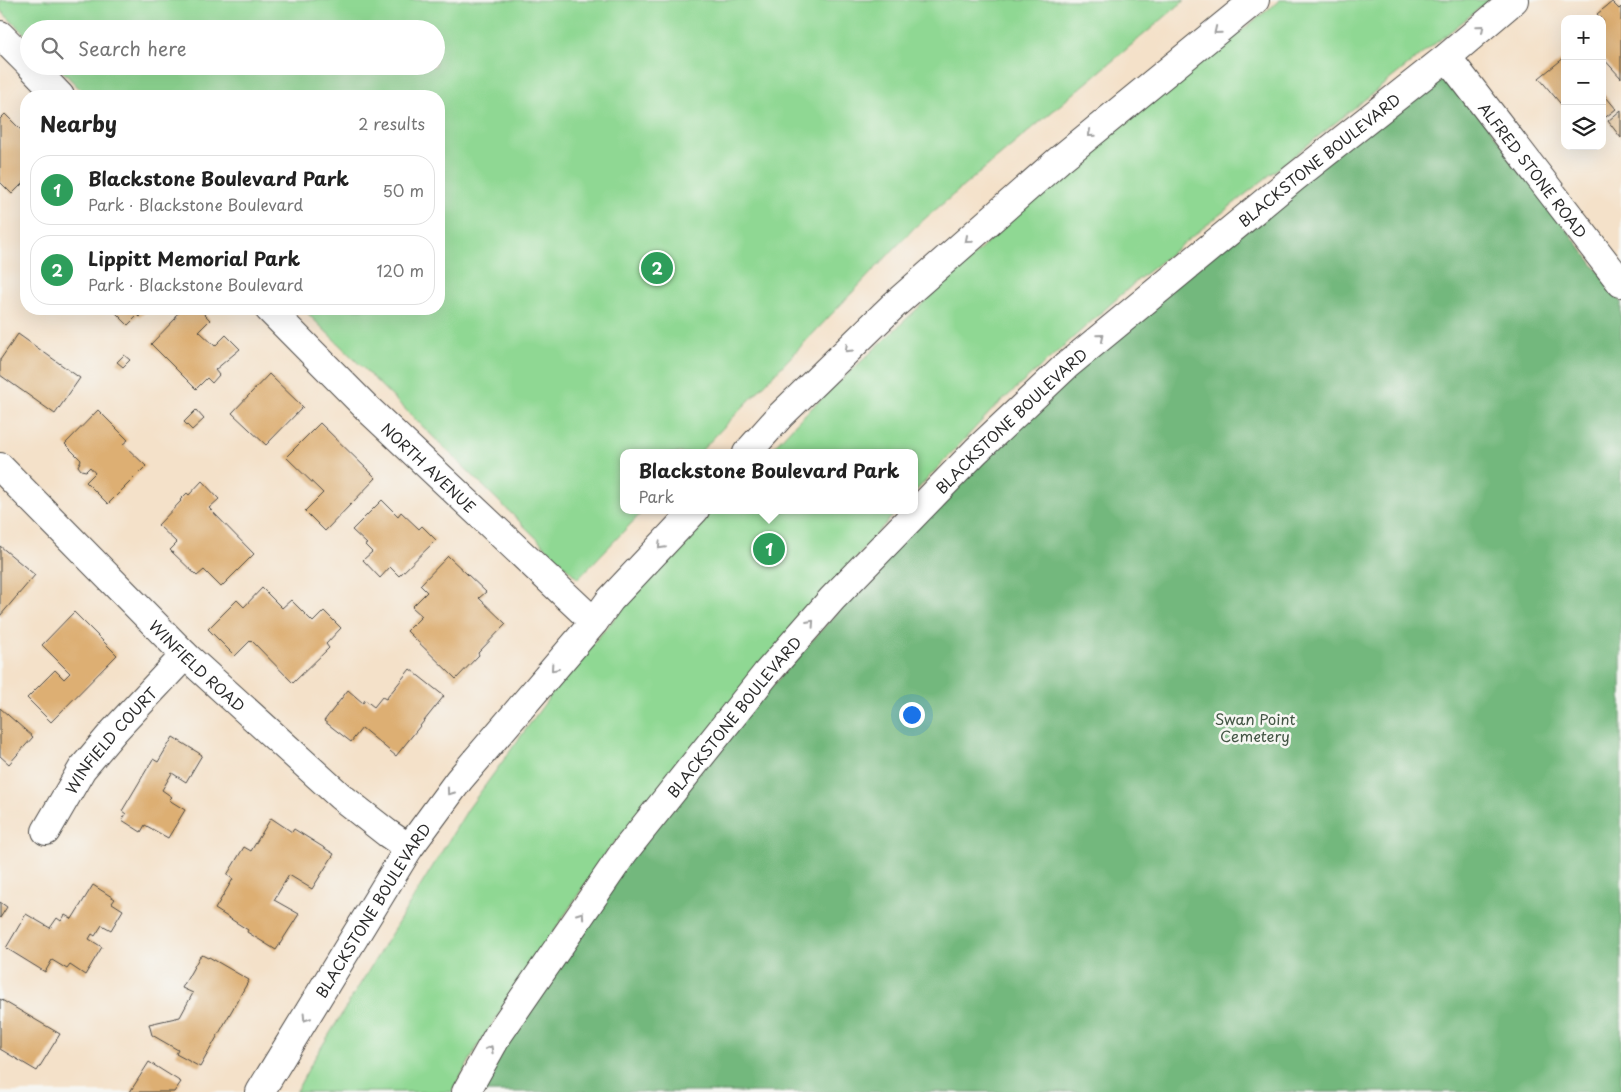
<!DOCTYPE html>
<html lang="en">
<head>
<meta charset="utf-8">
<style>
  :root { --surface:#fff; --page:#f2f2f2; --text:#222; --muted:#767676; --line:#e0e0e0; --accent:#7c3aed }
  body { margin:0; font-family:"Playpen Sans",sans-serif; background:var(--page); color:var(--text) }
  .controls { position:absolute; right:15px; top:15px; display:grid; overflow:hidden; border-radius:10px; box-shadow:0 5px 20px #0002 }
  .controls button { width:45px; height:45px; display:grid; place-items:center; padding:0; border:0; border-bottom:1px solid var(--line); background:var(--surface); color:var(--text); font:25px sans-serif }
  .you { position:absolute; left:911px; top:714px; width:18px; height:18px; margin:-12px; border:4px solid #fff; border-radius:50%; background:#1a73e8; box-shadow:0 0 0 8px #1a73e833 }
  .badge { display:grid; place-items:center; width:32px; height:32px; border-radius:50%; background:var(--accent); color:#fff; font-size:16px; font-weight:700 }
  .pin { position:absolute; translate:-50% -50%; border:2px solid #fff; box-shadow:0 1px 5px #0006 }
  .popup { position:absolute; left:620px; top:449px; width:298px; height:65px; box-sizing:border-box; display:grid; place-content:center; border-radius:10px; background:var(--surface); filter:drop-shadow(0 1px 4px #0005); font-size:16px; white-space:nowrap; color:var(--muted) }
  .popup b { font-size:19px; color:var(--text) }
  .popup::after { content:''; position:absolute; left:50%; top:100%; margin-left:-10px; border:10px solid transparent; border-top-color:var(--surface) }
  .list { margin:0; padding:0; list-style:none }
  h2 { display:flex; justify-content:space-between; align-items:center; height:65px; margin:0; padding:0 20px; font-size:21px }
  h2 small { font-size:16px; font-weight:400; color:var(--muted) }
  .list li { display:grid; grid-template-columns:32px 1fr auto; gap:15px; align-items:center; box-sizing:border-box; height:70px; margin:0 10px 10px; padding:0 10px; border:1px solid var(--line); border-radius:20px }
  .list b { display:block; font-size:19px; white-space:nowrap }
  .list p { margin:0; font-size:16px; white-space:nowrap; color:var(--muted) }
  .list em { font-size:16px; font-style:normal; color:var(--muted) }
  .icon { flex:none; width:28px; height:28px; fill:none; stroke:currentColor; stroke-width:2; stroke-linecap:round; stroke-linejoin:round }
  .map { position:relative; flex:none; width:1621px; height:1092px; overflow:hidden }
  .search { position:absolute; background:var(--surface); box-shadow:0 5px 20px #0002; left:20px; top:20px; width:425px; height:55px; display:flex; align-items:center; gap:12px; box-sizing:border-box; padding:0 18px; border-radius:28px; color:var(--muted); font-size:19px }
  .panel { position:absolute; background:var(--surface); box-shadow:0 5px 20px #0002; left:20px; top:90px; width:425px; height:225px; border-radius:20px }
  .map>svg:first-child { display:block }
  .green { fill:#8fd893; stroke:#5d825f }
  .forest { fill:#73b87d; stroke:#4f7254 }
  .building { fill:#ddaf73 }
  .lines { fill:none; stroke-linecap:round; stroke-linejoin:round }
  .street-casing { stroke:#494643; stroke-width:30 }
  .secondary-casing { stroke:#494643; stroke-width:30 }
  .street { stroke:#fff; stroke-width:28 }
  .secondary { stroke:#fff; stroke-width:28 }
  .oneway { stroke:#a0a0a0 }
  .labels { text-anchor:middle; dominant-baseline:central; stroke-width:5; stroke-linejoin:round; paint-order:stroke }
  .street-label { font-size:15px; fill:#2b2b2b; stroke:#f6f6f2 }
  .park-label { font-size:15px; fill:#445645; stroke:#f6f6f2 }
</style>
</head>
<body>
<div class="map">
<svg width="1621" height="1092" viewBox="0 0 1621 1092">
  <rect width="100%" height="100%" fill="#f6f6f2"/>
  <filter id="ink" filterUnits="userSpaceOnUse"><feTurbulence type="fractalNoise" baseFrequency=".02" numOctaves="2"/><feDisplacementMap in="SourceGraphic" scale="10" xChannelSelector="R" yChannelSelector="G"/><feConvolveMatrix kernelMatrix="1 2 1 2 8 2 1 2 1" color-interpolation-filters="sRGB"/></filter>
  <filter id="wash" filterUnits="userSpaceOnUse"><feTurbulence type="fractalNoise" baseFrequency=".0096" numOctaves="4" result="noise"/><feDisplacementMap in="SourceGraphic" scale="20" xChannelSelector="R" yChannelSelector="G"/><feGaussianBlur stdDeviation="1.12" result="paint"/><feColorMatrix in="noise" values="0 0 0 0 0 0 0 0 0 0 0 0 0 0 0 0 0 1.4 0 .05"/><feComposite in="paint" operator="in"/></filter>
  <g filter="url(#wash)">
    <rect width="100%" height="100%" fill="#f4e1c9"/>
    <path class="green" d="M0 0H1185L915 227 699 453H624V510H644L578 579 303 309H439V96H87L57 66H436V29H29V38L0 10Z
      M1280 0H1490L1140 278 992 410 914 493V453H768L800 419 1052 182Z
      M713 510H898L878 532 608 850 479 1044 452 1092H296L311 1064 468 809 561 681 659 566Z"/>
    <path class="forest" d="M1440 63 1621 301V1092H464L563 925 987 441Z"/>
    <g id="blocks">
      <path class="building" d="M1612 2 1619 9 1621 7V78L1602 57V23L1604 22 1597 14Z
        M1565 57V109L1539 78Z
        M1602 92 1616 109 1602 120Z
        M1621 110V138L1608 121Z
        M5 114 26 135V180L12 194 0 182V119Z
        M112 309H148L140 317 138 315 128 325Z
        M183 309H199L210 320 199 331 215 346 226 335 240 349 215 370 219 375 212 383 207 378 196 389 151 344 176 318 175 316Z
        M18 334 80 378 55 414 0 375V360Z
        M124 355 130 360 123 367 117 362Z
        M269 374 303 407 266 445 232 413Z
        M98 410 128 440 123 444 146 466 108 504 86 482 95 473 90 467 86 471 81 470 78 466 81 460 65 444Z
        M196 410 204 419 192 430 184 422Z
        M320 423 376 478 325 531 305 511 323 493 286 457Z
        M202 481 219 499 209 508 254 554 221 587 204 570 197 576 170 550 177 543 158 525 181 501 180 500 187 493 189 495Z
        M382 500 398 516 401 512 419 529 422 526 436 540 399 576 390 567 380 578 363 560 372 552 365 545 367 544 352 530Z
        M0 546 35 575 0 616Z
        M448 556 486 592 479 598 506 624 478 653 479 655 456 679 407 631 422 616 412 607 427 592 420 585Z
        M262 588 282 608 291 600 313 622 324 611 341 628 326 644 329 648 293 683 251 640 235 656 208 629 237 600 244 607Z
        M74 612 117 655 51 722 27 698 55 670 64 679 70 673 42 645Z
        M410 669 444 696 396 756 362 728 351 742 324 721 348 690 363 703 365 700 374 707 382 697 386 699Z
        M0 708 33 737 9 764 0 756Z
        M173 737 202 755 186 782 172 773 162 790 172 797 169 800 185 810 168 838 145 825 141 832 122 820 126 814 122 811 153 759 158 762Z
        M271 818 292 832 294 829 334 854 312 889 289 875 274 900 299 914 276 950 247 932 248 930 215 909 233 879 227 875 244 847 251 851Z
        M93 885 115 899 112 903 123 910 111 930 102 925 95 936 92 934 89 939 102 947 85 975 70 965 67 969 52 960 45 972 6 948 26 914 50 928 57 918 61 921 65 915 72 919Z
        M0 902 7 907 0 918Z
        M202 955 208 958 209 957 249 980 200 1067 176 1054 178 1050 152 1035 149 1024 180 1017 193 993 182 988 200 956H201Z
        M0 999 60 1034 37 1071 0 1049Z
        M149 1062 181 1082 174 1092H130Z"/>
    </g>
  </g>
  <g filter="url(#ink)">
    <use href="#blocks" fill-opacity="0" stroke="#494643" stroke-width="1"/>
    <g class="lines">
      <g class="street-casing">
        <g id="street">
          <path d="M0 35 29 64"/>
          <path d="M31 66 60 96"/>
          <path id="s1" d="M269 309 369 410 594 622"/>
          <path id="s2" d="M0 467 185 655 340 796 387 833 409 848"/>
          <path id="s3" d="M46 831 82 769 114 731 185 655"/>
        </g>
      </g>
      <g class="secondary-casing">
        <g id="secondary">
          <path id="s4" d="M1447 57 1621 283"/>
          <path d="M747 453 781 415 894 305 1059 160 1255 0"/>
          <path id="s5" d="M260 1092 409 848 459 780 594 622 610 600 695 510"/>
          <path id="s6" d="M466 1092 498 1035 624 852 766 674 832 599 976 451 1066 366 1294 178 1447 57 1514 0"/>
        </g>
      </g>
      <use href="#street" class="street"/>
      <use href="#secondary" class="secondary"/>
    </g>
    <defs><path id="oneway-chevron" d="M-2-3.5L2.5 0L-2 3.5" fill="none" stroke-width="1.6" stroke-linecap="round" stroke-linejoin="round" transform="scale(1.25)"/></defs>
    <g class="oneway">
      <use href="#oneway-chevron" transform="translate(1481 28) rotate(-40)"/>
      <use href="#oneway-chevron" transform="translate(1217 31) rotate(141)"/>
      <use href="#oneway-chevron" transform="translate(1091 134) rotate(141)"/>
      <use href="#oneway-chevron" transform="translate(968 240) rotate(139)"/>
      <use href="#oneway-chevron" transform="translate(1101 337) rotate(-40)"/>
      <use href="#oneway-chevron" transform="translate(848 349) rotate(136)"/>
      <use href="#oneway-chevron" transform="translate(661 546) rotate(133)"/>
      <use href="#oneway-chevron" transform="translate(811 623) rotate(-48)"/>
      <use href="#oneway-chevron" transform="translate(554 668) rotate(131)"/>
      <use href="#oneway-chevron" transform="translate(450 792) rotate(126)"/>
      <use href="#oneway-chevron" transform="translate(581 915) rotate(-55)"/>
      <use href="#oneway-chevron" transform="translate(306 1018) rotate(122)"/>
      <use href="#oneway-chevron" transform="translate(490 1049) rotate(-61)"/>
    </g>
  </g>
  <g class="labels">
    <g class="street-label">
      <text stroke="none"><textPath href="#s6" startOffset="1272">BLACKSTONE BOULEVARD</textPath></text>
      <text stroke="none"><textPath href="#s4" startOffset="142">ALFRED STONE ROAD</textPath></text>
      <text stroke="none"><textPath href="#s6" startOffset="868">BLACKSTONE BOULEVARD</textPath></text>
      <text stroke="none"><textPath href="#s1" startOffset="225">NORTH AVENUE</textPath></text>
      <text stroke="none"><textPath href="#s2" startOffset="280">WINFIELD ROAD</textPath></text>
      <text stroke="none"><textPath href="#s6" startOffset="462">BLACKSTONE BOULEVARD</textPath></text>
      <text stroke="none"><textPath href="#s3" startOffset="112">WINFIELD COURT</textPath></text>
      <text stroke="none"><textPath href="#s5" startOffset="214">BLACKSTONE BOULEVARD</textPath></text>
    </g>
    <g class="park-label">
      <text x="1255" y="718">Swan Point<tspan x="1255" dy="17">Cemetery</tspan></text>
    </g>
  </g>
</svg>
<div class="controls">
<button>+</button>
<button>−</button>
<button><svg class="icon" aria-label="layers" viewBox="0 0 24 24"><path d="M12 4l9 5-9 5-9-5zM3 14l9 5 9-5"/></svg></button>
</div>
<div class="you"></div>
<div class="pin badge" style="left:769px;top:549px;background:#2e9e5b">1</div>
<div class="popup"><b>Blackstone Boulevard Park</b>Park</div>
<div class="pin badge" style="left:657px;top:268px;background:#2e9e5b">2</div>
<div class="search"><svg class="icon" aria-label="search" viewBox="0 0 24 24"><circle cx="10" cy="10" r="6"/><path d="M15 15l6 6"/></svg>Search here</div>
<section class="panel">
<h2>Nearby<small>2 results</small></h2>
<ul class="list">
<li><span class="badge" style="background:#2e9e5b">1</span><div><b>Blackstone Boulevard Park</b><p>Park · Blackstone Boulevard</p></div><em>50 m</em></li>
<li><span class="badge" style="background:#2e9e5b">2</span><div><b>Lippitt Memorial Park</b><p>Park · Blackstone Boulevard</p></div><em>120 m</em></li>
</ul>
</section>
</div>
</body>
</html>
